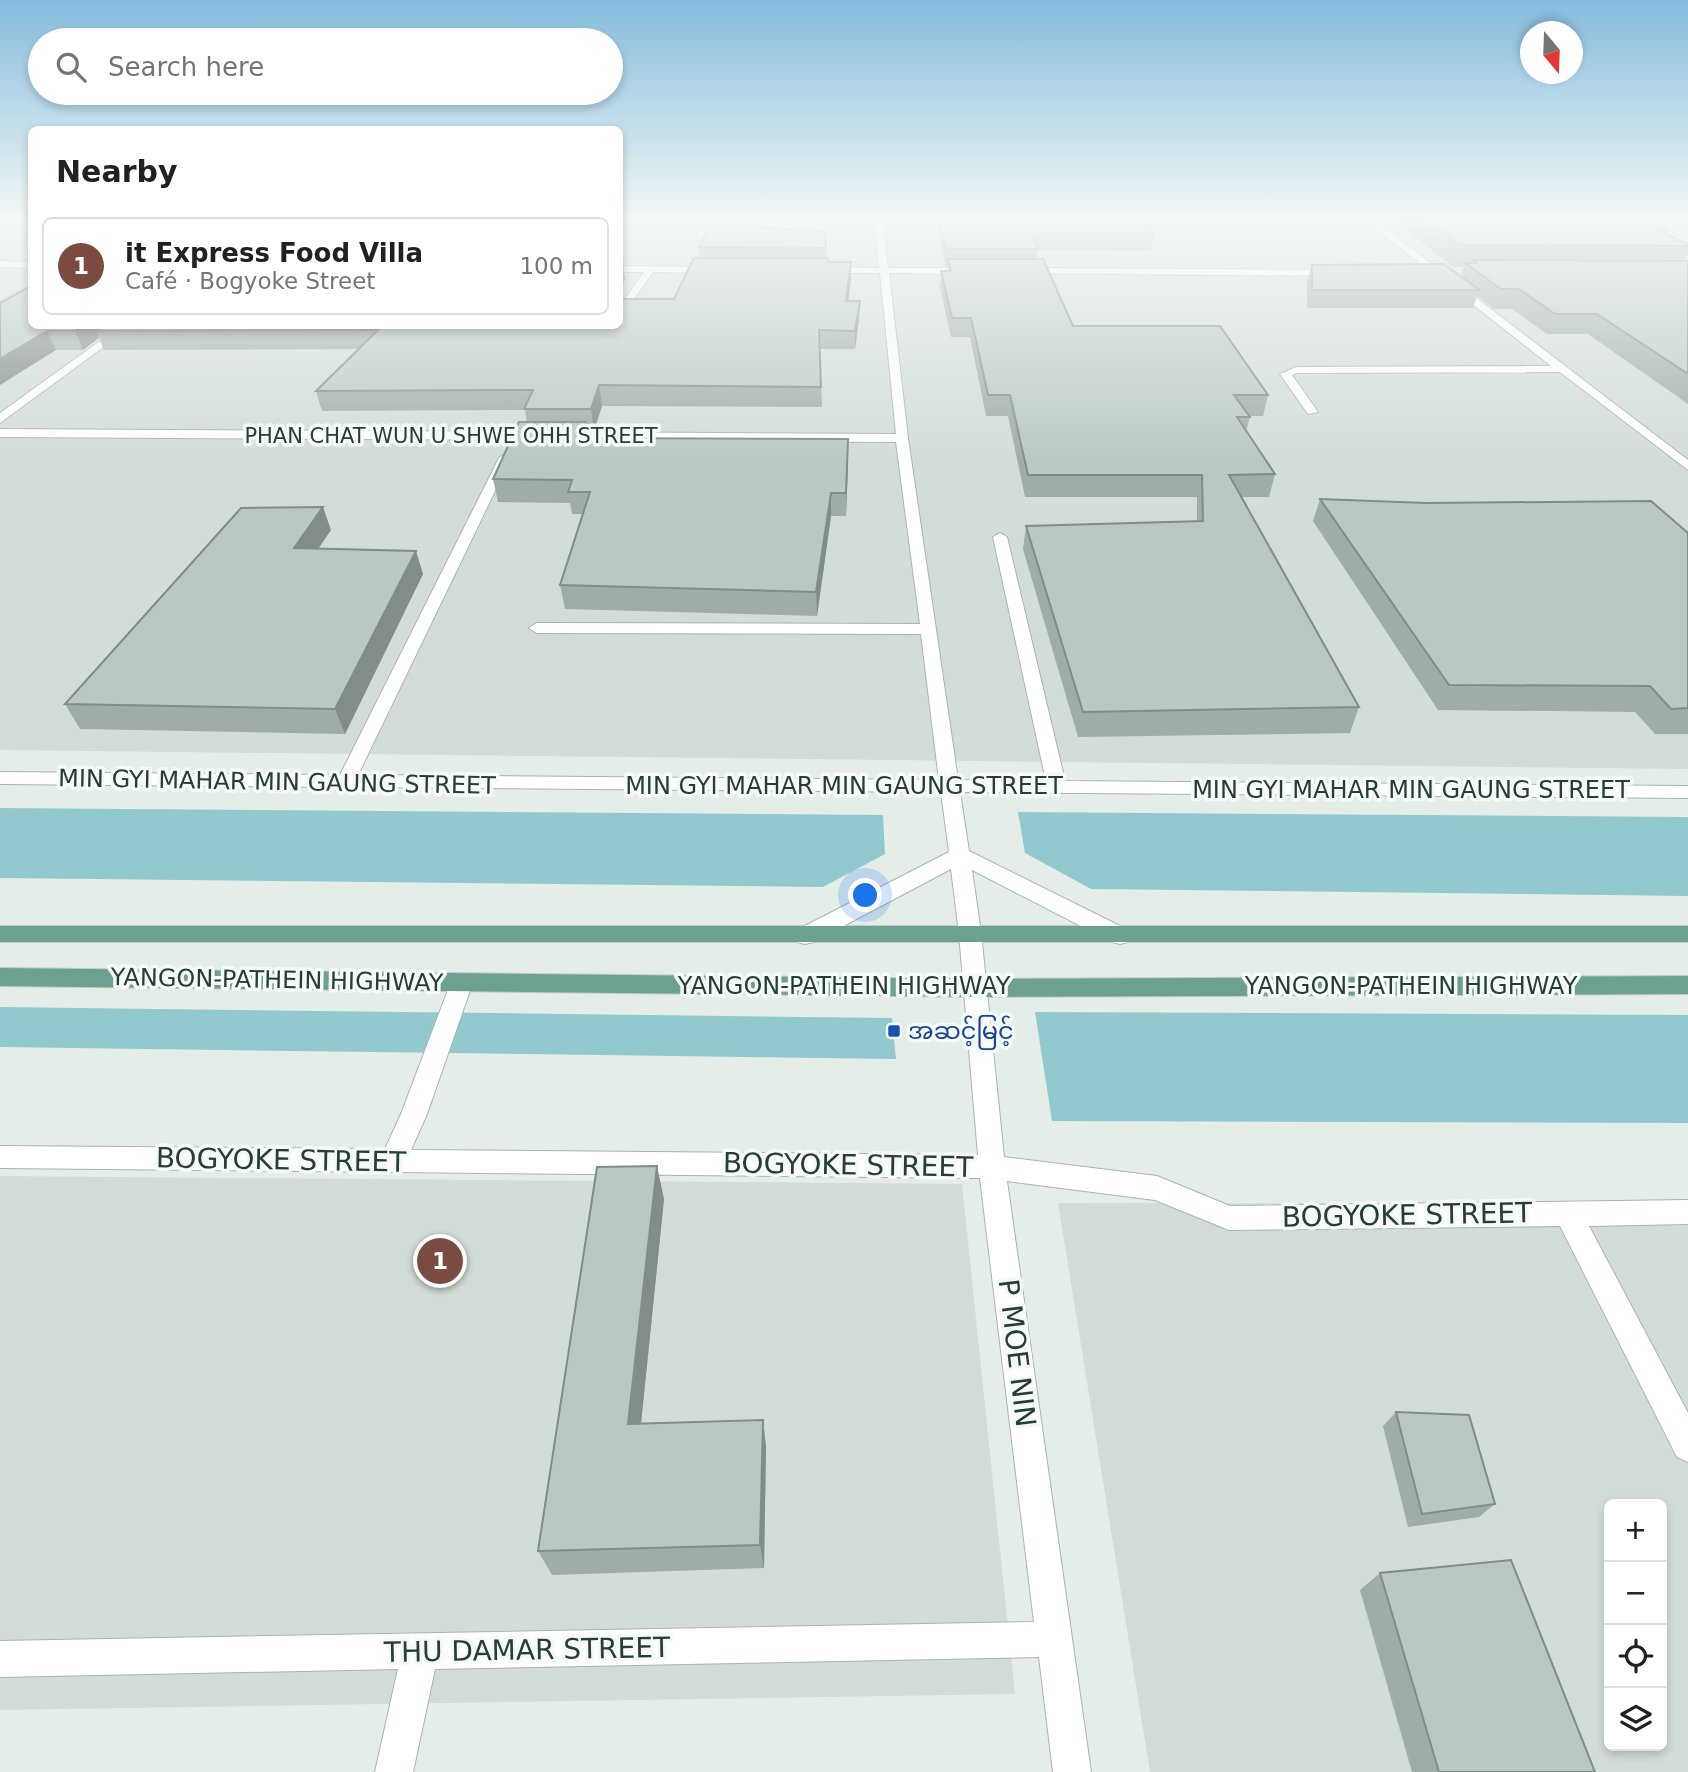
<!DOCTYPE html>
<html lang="en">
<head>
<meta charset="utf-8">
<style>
  :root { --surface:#fff; --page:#f6f6f6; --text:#202124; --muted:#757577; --line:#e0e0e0; --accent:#7b4b42 }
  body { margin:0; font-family:"DejaVu Sans","Noto Sans Myanmar",sans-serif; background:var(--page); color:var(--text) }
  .controls { position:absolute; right:21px; bottom:21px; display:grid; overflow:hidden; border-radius:10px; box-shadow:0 4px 10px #0003 }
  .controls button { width:63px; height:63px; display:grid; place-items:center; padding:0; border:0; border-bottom:2px solid var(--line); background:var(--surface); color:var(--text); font:35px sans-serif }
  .compass { position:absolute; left:1520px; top:21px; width:63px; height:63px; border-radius:50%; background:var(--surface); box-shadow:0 4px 10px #0003; rotate:161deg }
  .you { position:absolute; left:866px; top:896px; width:24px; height:24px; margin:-18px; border:5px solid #fff; border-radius:50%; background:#1a73e8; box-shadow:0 0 0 10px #1a73e833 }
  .badge { display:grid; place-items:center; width:46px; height:46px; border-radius:50%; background:var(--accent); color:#fff; font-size:23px; font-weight:700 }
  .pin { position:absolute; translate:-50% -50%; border:4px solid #fff; box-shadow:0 2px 7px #0006 }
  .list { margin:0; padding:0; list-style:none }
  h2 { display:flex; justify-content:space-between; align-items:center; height:91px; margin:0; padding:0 28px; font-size:30px }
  h2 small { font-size:23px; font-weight:400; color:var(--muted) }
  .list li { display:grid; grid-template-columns:46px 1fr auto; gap:21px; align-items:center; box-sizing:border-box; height:98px; margin:0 14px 14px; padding:0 14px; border:2px solid var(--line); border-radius:10px }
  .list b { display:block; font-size:26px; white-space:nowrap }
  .list p { margin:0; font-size:23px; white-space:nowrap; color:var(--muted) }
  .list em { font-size:23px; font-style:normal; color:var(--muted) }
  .icon { flex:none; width:38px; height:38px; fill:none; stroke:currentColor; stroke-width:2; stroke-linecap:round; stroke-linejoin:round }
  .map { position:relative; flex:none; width:1688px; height:1772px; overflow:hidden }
  .search { position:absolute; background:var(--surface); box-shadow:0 4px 10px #0003; left:28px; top:28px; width:595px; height:77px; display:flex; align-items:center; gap:18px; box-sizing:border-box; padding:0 24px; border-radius:38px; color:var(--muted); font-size:26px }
  .panel { position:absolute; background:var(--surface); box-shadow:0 4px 10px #0003; left:28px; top:126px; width:595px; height:203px; border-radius:10px }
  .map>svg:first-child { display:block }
  .built { fill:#d3ddd8; fill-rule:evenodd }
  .water { fill:#91c9cf }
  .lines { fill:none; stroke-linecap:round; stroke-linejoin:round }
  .minor-casing { stroke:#a8b5b0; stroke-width:2 }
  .major-casing { stroke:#c2c9c7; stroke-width:2 }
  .minor { fill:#fff; fill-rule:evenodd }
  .major { fill:#6ca090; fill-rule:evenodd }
  .wall { fill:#a0aca7 }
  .shaded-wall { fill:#828c88 }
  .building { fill:#bac8c2; stroke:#828c88; stroke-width:2 }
  .transit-dot { fill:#1a4fb4; stroke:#f6faf7; stroke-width:2.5 }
  .labels { text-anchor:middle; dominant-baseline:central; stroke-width:7; stroke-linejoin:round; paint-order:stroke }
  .far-street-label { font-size:21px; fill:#253e36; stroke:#f6faf7 }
  .street-label { font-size:24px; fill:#253e36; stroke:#f6faf7 }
  .transit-label { font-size:24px; fill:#164399; stroke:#f6faf7; text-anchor:start }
  .near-street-label { font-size:28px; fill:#253e36; stroke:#f6faf7 }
</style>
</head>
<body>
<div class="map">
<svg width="1688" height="1772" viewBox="0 0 1688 1772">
  <rect width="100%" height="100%" fill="#e5ede9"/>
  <path class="built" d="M0 216H31L32 326H620V216H1688V769L0 750Z
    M0 1176 962 1184 1015 1694 0 1710Z
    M1058 1203 1688 1204V1772H1150ZM1609 1504H1662V1746H1609Z"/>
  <path class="water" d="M0 808 883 815 885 854 823 887 0 878Z
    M1018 812 1688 817V896L1091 889 1025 853Z
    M0 1007 892 1018 896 1059 0 1047Z
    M1035 1012 1688 1015V1123L1052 1121Z"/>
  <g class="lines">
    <g class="minor-casing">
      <path id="minor" d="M874 216H882L888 268H967L972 271 967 274 889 273 908 438 958 780 1046 781 993 537 1000 533 1007 537 1065 781 1688 786V798L960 792 969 851 1128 930 1131 936 1128 942 1120 944 1112 942 972 870 981 933 1004 1157 1157 1176 1230 1206 1688 1200V1224L1589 1226 1688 1413V1462L1677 1457 1560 1226 1229 1230 1155 1200 1007 1181 1091 1772H1053L1039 1657 435 1669 413 1772H375L398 1669 0 1677V1641L1034 1622 980 1178 0 1168V1146L385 1149 401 1114 451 982 454 976 462 973 470 976 473 982 427 1114 411 1150 978 1155 959 933 951 869 813 942 805 944 797 942 794 936 797 930 949 852 941 792 352 787 345 789 338 787 0 784V772L340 775 499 458 505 454 511 458 358 775 939 780 921 634 537 633 529 628 537 623 920 624 896 442 0 437V429L896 434 880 273H825L821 270 825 267 879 268Z
        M1360 216H1369L1688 460V470L1560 372 1297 373 1292 375 1318 412 1308 414 1280 374 1296 367 1551 366Z
        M0 261 32 262V268L0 267Z
        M620 266 715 267 719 270 715 273 653 272 623 314 620 315V306L644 272H620Z
        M1021 268 1338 270 1343 273 1338 276 1018 273 1016 271Z
        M121 326H132L0 423V413Z"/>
    </g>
    <g class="major-casing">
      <path id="major" d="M0 926H1688V942H0Z
        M0 968 975 979 1688 976V994L975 997 0 986Z"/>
    </g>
    <use href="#minor" class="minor"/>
    <use href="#major" class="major"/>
  </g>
  <path class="wall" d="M935 216H1139L1154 234 1151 251 1038 250 1037 259 1073 326 1268 395 1263 416H1249L1250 417 1246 431 1275 474 1269 497H1241L1359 707 1350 733 1078 737 1023 549 1026 526 1197 521V497H1025L1008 416H986L970 337H951L940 288 941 271H948V266H945Z
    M1398 216H1644L1668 229 1666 233 1688 245V253L1684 261H1688V404L1588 334H1547L1512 309H1494L1477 296 1473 308H1307V282L1312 265 1460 277 1464 267H1453L1396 222Z
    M699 247 826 248 827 258 828 262H851V279L848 301H860L859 319 855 349H820L822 407 602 406 594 430H587L588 438 848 460 846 516H831L817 616 565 609 560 585 583 514H572L570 503 498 502 493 479 527 422 525 410 322 411 316 391 359 349 104 350 99 338 83 350H56L16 374 32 326 674 299 700 258Z
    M1320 499 1688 533V734H1655L1635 712 1438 710 1313 521Z
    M331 530 318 548 423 574 345 734 80 729 65 704Z
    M664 1199 641 1424 763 1420 766 1447 764 1568 552 1575 538 1551Z
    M1396 1412 1495 1504 1479 1517 1408 1527 1383 1426Z
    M1380 1573 1595 1772H1412L1360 1590Z"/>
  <path class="shaded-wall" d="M623 262 625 279 620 290V269Z
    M851 262V279L846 319V301Z
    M860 301 859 319 855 349V331Z
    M83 326H117L96 331 99 338 83 350 75 331Z
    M47 331 56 350 0 385V359Z
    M599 385 602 406 594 430 591 409Z
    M586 422 589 443 580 438Z
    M848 439V460L846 516V493Z
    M831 493V516L817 616 816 592Z
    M323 507 331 530 303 571 294 548Z
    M416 551 423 574 345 734 335 709Z
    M657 1166 664 1199 638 1452 628 1424Z
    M763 1420 766 1447 764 1568 760 1545Z"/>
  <path class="building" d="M939 216H1139L1154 234H1031L1038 249H946Z
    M1422 216H1644L1668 229H1657L1688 245V246L1460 245Z
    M710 225 825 231 826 248 699 247Z
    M694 258H827L828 262H851L846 301H860L855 331 819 330 821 387 599 385 591 409H524L533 390 316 391 378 330 96 331 104 326H620V299H674Z
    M948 259H1043L1073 326H1220L1268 395H1234L1250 417H1237L1275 474 1229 475 1359 707 1083 712 1026 526 1203 521 1202 475H1028L1010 395H988L971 318H952L941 271H951Z
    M1474 260 1688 261V374L1597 314H1555L1519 289H1501L1465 263H1477Z
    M1444 264 1479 290H1312V265Z
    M29 287H32V326H83L75 331H47L0 359V303Z
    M519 422H586L580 438 848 439 846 493H831L816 592 560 585 590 492H568L572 480 493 479Z
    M1320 499 1426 503 1651 501 1688 533V708L1671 709 1650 686 1449 685Z
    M323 507 294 548 416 551 335 709 65 704 241 508Z
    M657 1166 628 1424 763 1420 760 1545 538 1551 597 1167Z
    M1396 1412 1469 1415 1495 1504 1422 1514Z
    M1511 1560 1595 1772H1439L1380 1573Z"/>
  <linearGradient id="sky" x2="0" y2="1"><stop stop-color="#85bcde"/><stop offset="0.47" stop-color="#f3f7f5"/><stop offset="1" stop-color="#f3f7f5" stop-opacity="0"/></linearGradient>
  <rect width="1688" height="464" fill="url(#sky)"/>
  <rect class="transit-dot" x="887" y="1024" width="14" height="14" rx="3.5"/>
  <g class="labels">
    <g class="far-street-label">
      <text x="451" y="436">PHAN CHAT WUN U SHWE OHH STREET</text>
    </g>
    <g class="street-label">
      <text transform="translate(277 782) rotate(1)">MIN GYI MAHAR MIN GAUNG STREET</text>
      <text x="844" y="786">MIN GYI MAHAR MIN GAUNG STREET</text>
      <text x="1411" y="790">MIN GYI MAHAR MIN GAUNG STREET</text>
      <text transform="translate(277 980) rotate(1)">YANGON-PATHEIN HIGHWAY</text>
      <text x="844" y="986">YANGON-PATHEIN HIGHWAY</text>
      <text x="1411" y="986">YANGON-PATHEIN HIGHWAY</text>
    </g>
    <g class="transit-label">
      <text x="908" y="1031">အဆင့်မြင့်</text>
    </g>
    <g class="near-street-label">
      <text transform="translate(281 1160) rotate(1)">BOGYOKE STREET</text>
      <text transform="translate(848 1165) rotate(1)">BOGYOKE STREET</text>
      <text transform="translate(1407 1215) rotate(-1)">BOGYOKE STREET</text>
      <text transform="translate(1017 1353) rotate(83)">P MOE NIN</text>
      <text transform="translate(527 1650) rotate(-1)">THU DAMAR STREET</text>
    </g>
  </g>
</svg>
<div class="controls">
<button>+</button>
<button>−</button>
<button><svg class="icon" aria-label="locate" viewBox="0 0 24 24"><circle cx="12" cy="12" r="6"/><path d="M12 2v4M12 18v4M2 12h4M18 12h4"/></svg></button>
<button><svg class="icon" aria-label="layers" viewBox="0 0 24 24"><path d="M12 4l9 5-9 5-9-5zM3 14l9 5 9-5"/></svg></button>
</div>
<svg class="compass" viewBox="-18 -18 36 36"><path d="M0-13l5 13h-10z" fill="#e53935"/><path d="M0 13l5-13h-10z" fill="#757577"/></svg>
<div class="you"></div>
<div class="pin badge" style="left:440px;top:1261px">1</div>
<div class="search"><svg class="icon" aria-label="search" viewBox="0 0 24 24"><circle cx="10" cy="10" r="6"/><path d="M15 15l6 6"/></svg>Search here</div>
<section class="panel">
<h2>Nearby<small></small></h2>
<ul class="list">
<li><span class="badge">1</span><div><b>it Express Food Villa</b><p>Café · Bogyoke Street</p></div><em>100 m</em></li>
</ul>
</section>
</div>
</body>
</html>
